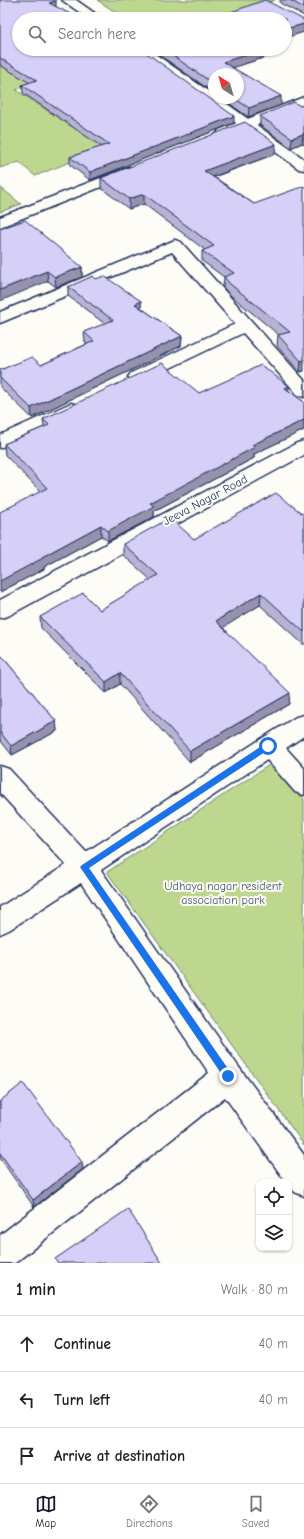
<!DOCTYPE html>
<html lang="en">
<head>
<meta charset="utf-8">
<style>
  :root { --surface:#fff; --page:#f6f6f6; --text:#202124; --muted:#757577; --line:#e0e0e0; --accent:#111827 }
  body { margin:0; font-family:"Comic Neue",sans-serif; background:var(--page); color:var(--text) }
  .controls { position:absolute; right:12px; bottom:12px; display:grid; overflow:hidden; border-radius:8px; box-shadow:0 1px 3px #0004 }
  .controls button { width:36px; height:36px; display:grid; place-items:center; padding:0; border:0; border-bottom:1px solid var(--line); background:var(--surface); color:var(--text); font:20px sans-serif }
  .compass { position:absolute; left:208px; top:68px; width:36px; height:36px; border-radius:50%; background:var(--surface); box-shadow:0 1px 3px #0004; rotate:323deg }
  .stop { position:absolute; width:12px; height:12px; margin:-9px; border:3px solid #1a73e8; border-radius:50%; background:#fff }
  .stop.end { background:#1a73e8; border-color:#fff; box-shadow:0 1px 4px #0008 }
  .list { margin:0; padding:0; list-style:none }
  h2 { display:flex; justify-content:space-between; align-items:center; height:52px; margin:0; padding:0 16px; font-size:17px }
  h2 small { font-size:13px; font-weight:400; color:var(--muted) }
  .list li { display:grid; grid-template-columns:26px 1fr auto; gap:12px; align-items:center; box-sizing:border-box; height:56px; padding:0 16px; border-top:1px solid var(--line) }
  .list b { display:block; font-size:15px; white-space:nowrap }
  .list em { font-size:13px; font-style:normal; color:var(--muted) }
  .icon { flex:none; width:22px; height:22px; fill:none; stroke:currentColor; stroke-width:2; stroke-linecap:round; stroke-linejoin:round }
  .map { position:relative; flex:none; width:304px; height:1263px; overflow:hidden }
  .search { position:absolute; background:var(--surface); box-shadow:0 1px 3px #0004; left:12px; right:12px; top:12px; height:44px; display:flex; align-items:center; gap:10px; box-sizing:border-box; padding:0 14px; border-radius:22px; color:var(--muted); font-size:15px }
  .sheet { height:220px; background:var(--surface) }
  nav { display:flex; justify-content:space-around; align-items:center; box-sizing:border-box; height:56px; border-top:1px solid var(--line); background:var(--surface); font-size:11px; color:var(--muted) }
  nav a { display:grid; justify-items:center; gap:2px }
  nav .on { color:var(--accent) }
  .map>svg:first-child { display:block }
  .green { fill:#bed78e; stroke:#6c8376 }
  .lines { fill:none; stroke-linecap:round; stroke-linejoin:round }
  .street-casing { stroke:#1b2f5e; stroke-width:3 }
  .secondary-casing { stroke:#1b2f5e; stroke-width:3 }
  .street { fill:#fdfcf7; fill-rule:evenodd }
  .secondary { fill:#fdfcf7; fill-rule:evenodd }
  .wall { fill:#b8b2d4; stroke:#1b2f5e }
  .shaded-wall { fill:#9691ad; stroke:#1b2f5e }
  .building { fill:#d6cff7; stroke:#1b2f5e }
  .route { fill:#1a73e8 }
  .labels { text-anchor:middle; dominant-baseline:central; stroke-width:4; stroke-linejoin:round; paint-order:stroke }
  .street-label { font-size:12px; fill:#1b2f5e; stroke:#fdfcf7 }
  .park-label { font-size:12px; fill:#44596a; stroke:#fdfcf7 }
</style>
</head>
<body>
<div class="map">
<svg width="304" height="1263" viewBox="0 0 304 1263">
  <rect width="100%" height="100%" fill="#fdfcf7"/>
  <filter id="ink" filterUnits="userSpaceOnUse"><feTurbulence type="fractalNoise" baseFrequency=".025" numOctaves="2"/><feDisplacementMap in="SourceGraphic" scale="8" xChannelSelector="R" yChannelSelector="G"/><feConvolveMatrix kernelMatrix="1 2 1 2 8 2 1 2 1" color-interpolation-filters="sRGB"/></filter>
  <g filter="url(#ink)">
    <path class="green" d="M97 0H275L226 19H126Z
      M128 49 130 51 16 90 105 148 35 176 19 162 0 168V62Z
      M0 187 21 204 0 212Z
      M272 763 304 799V1145L107 872Z"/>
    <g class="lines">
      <g class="street-casing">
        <path id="street" d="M304 97V106L229 136 224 137 219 136 217 133 219 130Z
          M129 167 134 168 136 171 134 174 0 227V217Z
          M175 240 181 242 304 380V397L298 395 243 333 143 381 137 382 131 381 128 377 131 373 235 324 172 252 0 323V312Z
          M71 403 78 405 80 409 78 413 0 448V435Z
          M304 715V736L286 748 304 768V795L295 792 267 760 101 870 238 1066 304 1155V1196C297 1193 289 1191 289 1182H286L225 1097 15 1263H0V1235L209 1073 81 883 9 930 0 934V907L66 865 0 793V766L9 769 86 852 261 739 296 717Z"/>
      </g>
      <g class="secondary-casing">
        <path id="secondary" d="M62 0H76L103 19H89Z
          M134 49H148L214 95V98H219L304 159V170L299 169Z
          M304 441V455L8 616 0 618V600L297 443Z"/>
      </g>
      <use href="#street" class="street"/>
      <use href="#secondary" class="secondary"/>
    </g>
    <path class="wall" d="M0 0 56 7 234 123 90 180 70 165V157L102 147 23 93 22 85 30 83 0 65Z
      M280 0H304V16L280 3Z
      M151 49H267L266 57 232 68 281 105 248 117 222 98H238L214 74V93Z
      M304 105V145L302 143 291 148 260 125V116Z
      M275 154 214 177 254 204 304 371 300 372 277 346 278 335H279L229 294 223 287 224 277 202 261V251L205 250 144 204 129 209 101 188V178Z
      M0 229 82 267V277L56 287 48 281Z
      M96 279 141 301V308L182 336 181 346 32 418 0 387V370L41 365 87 344 85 342 84 332 105 324 68 296V287Z
      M288 390 304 402V430L254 454V458L154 511V517L108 541 101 536 44 567V569L0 592 40 491 5 455 4 444 44 427 43 419 199 393Z
      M304 515V645L260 605 223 627 289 704 190 762 120 684 106 693 41 628 40 617 100 610 151 580 123 555V544L194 539Z
      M0 654 56 721 57 731 12 755 0 740Z
      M0 1101 83 1169 34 1207 0 1158Z"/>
    <path class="shaded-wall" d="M56 1V8L49 3Z
      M304 24V32L285 38V29Z
      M265 49H267L266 57 222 71 223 62Z
      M281 96V105L248 117 249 108Z
      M234 116V123L90 180V172Z
      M303 134 302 143 291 148 292 138Z
      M276 144 275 154 204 180V171Z
      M144 194V204L129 209V199Z
      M82 267V277L56 287 55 277Z
      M47 271 48 281 0 301V290Z
      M141 301V311L135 304Z
      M182 336 181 346 32 418 31 408Z
      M304 360V371L300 372 301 361Z
      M289 386 288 397 285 388Z
      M304 420V430L254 454V458L154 511V517L108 541V531L150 503 252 445Z
      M101 525V536L44 567V569L0 592V581L42 557Z
      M261 593 260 605 216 632V621Z
      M120 673V684L106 693V682Z
      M290 693 289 704 190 762V751Z
      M56 721 57 731 12 755 11 746Z
      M82 1162 83 1169 34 1207 33 1200Z"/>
    <path class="building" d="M0 0H55L56 1 49 3 80 19H19V49H141L234 116 90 172 70 157 109 144 22 85 37 80 0 58Z
      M265 0 304 20V24L285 29V19H211Z
      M290 0H304V8Z
      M163 49H265L223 62 281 96 249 108 234 98H238V74H214V84Z
      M294 102 300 106 304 105V134H303L292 138 260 116Z
      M245 122 276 144 204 171 254 204 304 186V360L301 361 278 335 290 332 230 284 224 277 234 273 202 251 214 246 144 194 129 199 101 178Z
      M25 220 82 267 55 277 47 271 0 290V229Z
      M93 276 96 279 104 276 141 301 135 304 182 336 31 408 0 378V370L32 357 41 365 94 341 84 332 113 320 68 287Z
      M162 363 199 393 261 365 289 386 285 388 304 402V420L252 445 255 447 150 503 154 506 108 531 101 525 42 557 43 558 0 581V512L47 488 4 444 49 425 43 419Z
      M276 493 304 515V632L261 593 216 621 290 693 190 751 120 673 106 682 40 617 83 593 100 610 158 575 123 544 170 518 194 539Z
      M0 654 56 721 11 746 0 732Z
      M23 1083 82 1162 33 1200 0 1153V1101Z
      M128 1209 162 1263H58L55 1259Z"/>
  </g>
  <path class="route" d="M266 743H271V748L89 868 231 1073 233 1076 231 1079 228 1080 225 1079 80 867 82 865Z"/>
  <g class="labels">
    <g class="street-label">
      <text transform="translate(205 500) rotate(-28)">Jeeva Nagar Road</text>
    </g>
    <g class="park-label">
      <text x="223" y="886">Udhaya nagar resident<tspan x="223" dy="14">association park</tspan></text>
    </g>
  </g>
</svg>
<div class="controls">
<button><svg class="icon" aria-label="locate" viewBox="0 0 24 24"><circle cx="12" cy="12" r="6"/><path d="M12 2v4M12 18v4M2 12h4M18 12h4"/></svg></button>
<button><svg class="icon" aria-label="layers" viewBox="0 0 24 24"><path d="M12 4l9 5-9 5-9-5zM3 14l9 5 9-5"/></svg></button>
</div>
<svg class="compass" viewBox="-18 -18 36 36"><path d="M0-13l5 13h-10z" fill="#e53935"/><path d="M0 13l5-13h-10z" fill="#757577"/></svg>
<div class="stop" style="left:268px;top:746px"></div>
<div class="stop end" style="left:228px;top:1076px"></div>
<div class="search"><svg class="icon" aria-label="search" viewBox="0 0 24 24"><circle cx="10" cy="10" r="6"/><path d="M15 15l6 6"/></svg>Search here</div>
</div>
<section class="sheet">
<h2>1 min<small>Walk · 80 m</small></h2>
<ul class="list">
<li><svg class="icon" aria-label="ahead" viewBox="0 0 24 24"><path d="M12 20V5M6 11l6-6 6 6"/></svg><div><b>Continue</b></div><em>40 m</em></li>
<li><svg class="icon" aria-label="left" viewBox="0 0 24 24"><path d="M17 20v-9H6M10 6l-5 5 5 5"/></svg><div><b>Turn left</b></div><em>40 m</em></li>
<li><svg class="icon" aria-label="arrive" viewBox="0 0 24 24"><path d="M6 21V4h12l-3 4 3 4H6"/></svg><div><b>Arrive at destination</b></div></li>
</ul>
</section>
<nav>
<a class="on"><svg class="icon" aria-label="map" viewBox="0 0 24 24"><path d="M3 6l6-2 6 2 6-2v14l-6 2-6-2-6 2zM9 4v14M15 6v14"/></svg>Map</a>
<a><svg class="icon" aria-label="directions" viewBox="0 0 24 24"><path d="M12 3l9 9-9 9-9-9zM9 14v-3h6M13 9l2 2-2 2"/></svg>Directions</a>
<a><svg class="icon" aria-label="saved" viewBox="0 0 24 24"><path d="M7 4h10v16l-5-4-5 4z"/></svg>Saved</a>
</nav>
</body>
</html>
